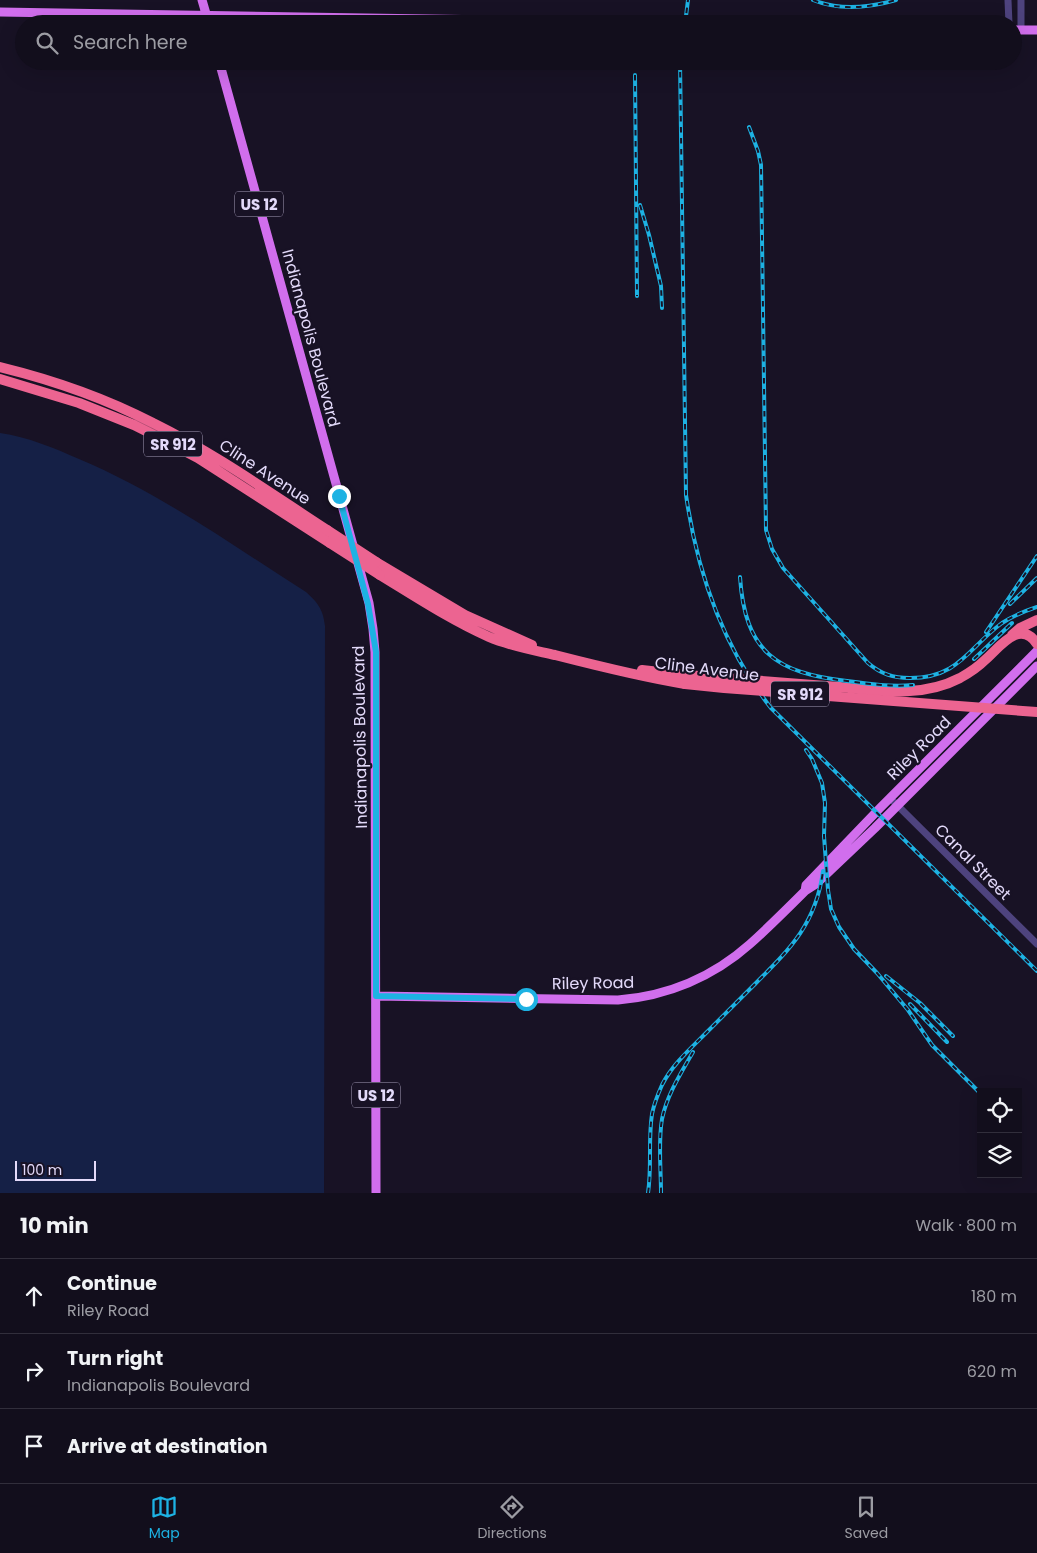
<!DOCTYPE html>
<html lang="en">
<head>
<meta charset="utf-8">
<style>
  :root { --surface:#120e1c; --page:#1b1725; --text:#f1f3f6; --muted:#9c9ca3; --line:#312e3b; --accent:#1db2e3 }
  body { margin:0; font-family:Poppins,sans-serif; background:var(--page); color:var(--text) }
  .controls { position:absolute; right:15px; bottom:15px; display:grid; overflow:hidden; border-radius:0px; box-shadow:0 5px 20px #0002 }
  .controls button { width:45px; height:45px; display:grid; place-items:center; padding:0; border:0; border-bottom:1px solid var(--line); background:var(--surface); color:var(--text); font:25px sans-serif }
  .scale { position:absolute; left:15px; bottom:12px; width:81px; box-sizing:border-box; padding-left:5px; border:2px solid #e3dafa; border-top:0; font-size:14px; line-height:18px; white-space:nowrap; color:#e3dafa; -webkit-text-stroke:4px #181225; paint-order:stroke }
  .stop { position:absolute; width:15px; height:15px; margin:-11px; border:4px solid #1db2e3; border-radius:50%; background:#fff }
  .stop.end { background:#1db2e3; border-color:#fff; box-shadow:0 1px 5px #0008 }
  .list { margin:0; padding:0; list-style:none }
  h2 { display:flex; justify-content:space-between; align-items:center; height:65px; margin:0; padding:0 20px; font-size:21px }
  h2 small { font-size:16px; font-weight:400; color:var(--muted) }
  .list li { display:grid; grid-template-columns:32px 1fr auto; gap:15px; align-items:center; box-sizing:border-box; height:75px; padding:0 20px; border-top:1px solid var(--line) }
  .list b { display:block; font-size:19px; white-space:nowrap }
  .list p { margin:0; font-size:16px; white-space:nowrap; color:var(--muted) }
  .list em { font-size:16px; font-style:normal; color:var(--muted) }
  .icon { flex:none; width:28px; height:28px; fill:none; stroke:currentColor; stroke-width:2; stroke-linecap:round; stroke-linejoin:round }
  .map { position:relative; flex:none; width:1037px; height:1193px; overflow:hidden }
  .search { position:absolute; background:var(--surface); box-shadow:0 5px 20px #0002; left:15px; right:15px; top:15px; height:55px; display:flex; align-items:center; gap:12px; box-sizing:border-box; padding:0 18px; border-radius:28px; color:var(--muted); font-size:19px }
  .sheet { height:290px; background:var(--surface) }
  nav { display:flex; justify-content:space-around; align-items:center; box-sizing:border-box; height:70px; border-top:1px solid var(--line); background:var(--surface); font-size:14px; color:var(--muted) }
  nav a { display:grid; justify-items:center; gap:2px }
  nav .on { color:var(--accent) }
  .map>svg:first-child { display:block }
  .water { fill:#152046 }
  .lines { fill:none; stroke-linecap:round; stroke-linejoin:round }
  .minor { stroke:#4e437e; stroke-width:7 }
  .major { stroke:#d16eed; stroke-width:9 }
  .highway { stroke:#ec6491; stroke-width:10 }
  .rail-casing { stroke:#1db2e3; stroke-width:4 }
  .rail { stroke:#181225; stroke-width:2; stroke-dasharray:5.5; stroke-linecap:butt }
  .highway-bridge { stroke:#ec6491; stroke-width:10 }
  .route { stroke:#1db2e3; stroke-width:6 }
  .labels { text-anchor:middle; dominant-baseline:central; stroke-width:4.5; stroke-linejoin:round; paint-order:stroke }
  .shield { fill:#181225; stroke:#a69eba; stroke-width:1 }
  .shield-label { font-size:15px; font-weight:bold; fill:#e3dafa }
  .street-label { font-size:16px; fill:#e3dafa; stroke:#181225 }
</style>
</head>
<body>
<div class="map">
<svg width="1037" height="1193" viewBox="0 0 1037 1193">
  <rect width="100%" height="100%" fill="#181225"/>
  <path class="water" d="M0 433C28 437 54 448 79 459 160 493 232 545 306 592 318 603 323 609 325 626L324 1193H0Z"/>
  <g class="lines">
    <path class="minor" d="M1008 0 1009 24
      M1021 30V0
      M890 798 1037 944"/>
    <path class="major" d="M202 0 209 24
      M0 12 732 24
      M1013 30H1037
      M219 61 369 603 373 629 375 652 376 1193
      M805 891 806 885 880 808 1037 651
      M376 996 618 1000C667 996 713 977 750 944 769 927 787 909 805 891L816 884 875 828 1037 666"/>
    <path class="highway" d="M0 367C53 380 105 398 153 423 214 453 270 493 327 530
      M0 379 79 403 134 425 164 440 198 458 330 543
      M376 562 465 615 532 645
      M380 575C416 597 451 620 489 637 510 646 533 650 555 655 598 666 641 677 685 684
      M1012 635 1020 628 1037 620
      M642 670 686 675
      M839 687C880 691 922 698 960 678 969 673 978 667 985 660 999 648 1020 618 1037 644"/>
    <g class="rail-casing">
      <path id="rail" d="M813 0C840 11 868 8 896 0
        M685 24 688 0
        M680 61 686 495C697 571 723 647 771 708L1037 971
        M635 75 637 296
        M749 127 758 151 761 165 766 530 772 549 783 568 868 663C881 674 893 678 910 678 959 678 968 648 1002 623 1013 616 1025 611 1037 607
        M640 205 649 235 661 286 662 308
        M740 577C745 652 776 673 847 681 869 684 891 687 913 685
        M1010 604 1037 578
        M986 632 1037 556
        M974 659 1012 623
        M806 750 812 759 822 783 825 803 824 836 828 890 831 909 839 927 854 949 877 973 908 1010 932 1045 981 1094
        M886 976 920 1003 953 1036
        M910 1004 947 1042
        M648 1193C652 1167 648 1140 652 1114 654 1104 658 1094 662 1085 672 1065 690 1049 706 1033 722 1017 738 1001 754 985 790 949 816 924 823 871
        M661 1193C661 1169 658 1143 662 1119 667 1095 681 1073 693 1052"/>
    </g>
    <use href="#rail" class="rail"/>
    <path class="highway-bridge" d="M327 530 376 562
      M330 543 380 575
      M686 675 839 687
      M685 684 724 688 1037 712"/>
  </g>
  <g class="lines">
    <path class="route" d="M339 496 368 604 376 652V996L526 999"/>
  </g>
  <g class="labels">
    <g class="shield">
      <rect x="235" y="191.5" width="48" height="25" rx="4"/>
      <rect x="144" y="431.5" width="58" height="25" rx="4"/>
      <rect x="771" y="681.5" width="58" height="25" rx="4"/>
      <rect x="352" y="1082.5" width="48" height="25" rx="4"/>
    </g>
    <g class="shield-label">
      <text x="259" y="204">US 12</text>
      <text x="173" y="444">SR 912</text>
      <text x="800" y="694">SR 912</text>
      <text x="376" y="1095">US 12</text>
    </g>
    <g class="street-label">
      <text transform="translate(311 338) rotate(75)">Indianapolis Boulevard</text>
      <text transform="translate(265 472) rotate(33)">Cline Avenue</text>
      <text transform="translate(707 669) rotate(7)">Cline Avenue</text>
      <text transform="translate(360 737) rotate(-91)">Indianapolis Boulevard</text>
      <text transform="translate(919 748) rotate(-45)">Riley Road</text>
      <text transform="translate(973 862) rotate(45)">Canal Street</text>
      <text transform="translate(593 983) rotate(-1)">Riley Road</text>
    </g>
  </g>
</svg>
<div class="controls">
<button><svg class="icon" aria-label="locate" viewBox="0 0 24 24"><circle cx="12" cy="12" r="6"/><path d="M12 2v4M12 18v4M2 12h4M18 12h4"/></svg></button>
<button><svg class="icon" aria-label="layers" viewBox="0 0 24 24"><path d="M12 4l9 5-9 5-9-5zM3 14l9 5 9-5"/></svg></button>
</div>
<div class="scale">100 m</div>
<div class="stop" style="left:526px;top:999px"></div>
<div class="stop end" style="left:339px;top:496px"></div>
<div class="search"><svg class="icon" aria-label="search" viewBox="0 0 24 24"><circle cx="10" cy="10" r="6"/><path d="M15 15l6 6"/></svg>Search here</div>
</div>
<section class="sheet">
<h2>10 min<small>Walk · 800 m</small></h2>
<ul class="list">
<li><svg class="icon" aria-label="ahead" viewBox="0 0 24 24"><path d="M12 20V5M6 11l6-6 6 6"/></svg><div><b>Continue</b><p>Riley Road</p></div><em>180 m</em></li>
<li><svg class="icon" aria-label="right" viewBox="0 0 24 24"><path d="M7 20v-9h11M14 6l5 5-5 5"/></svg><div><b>Turn right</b><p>Indianapolis Boulevard</p></div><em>620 m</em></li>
<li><svg class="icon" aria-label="arrive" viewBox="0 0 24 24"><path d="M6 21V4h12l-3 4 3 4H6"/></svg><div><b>Arrive at destination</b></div></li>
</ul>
</section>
<nav>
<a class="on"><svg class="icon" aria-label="map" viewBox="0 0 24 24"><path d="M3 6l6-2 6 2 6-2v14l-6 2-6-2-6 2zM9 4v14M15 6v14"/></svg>Map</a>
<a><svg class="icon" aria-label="directions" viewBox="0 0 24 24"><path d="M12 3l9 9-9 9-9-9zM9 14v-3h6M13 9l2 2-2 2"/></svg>Directions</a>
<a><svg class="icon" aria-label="saved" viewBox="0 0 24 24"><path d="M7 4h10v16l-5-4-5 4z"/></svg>Saved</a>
</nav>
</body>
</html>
